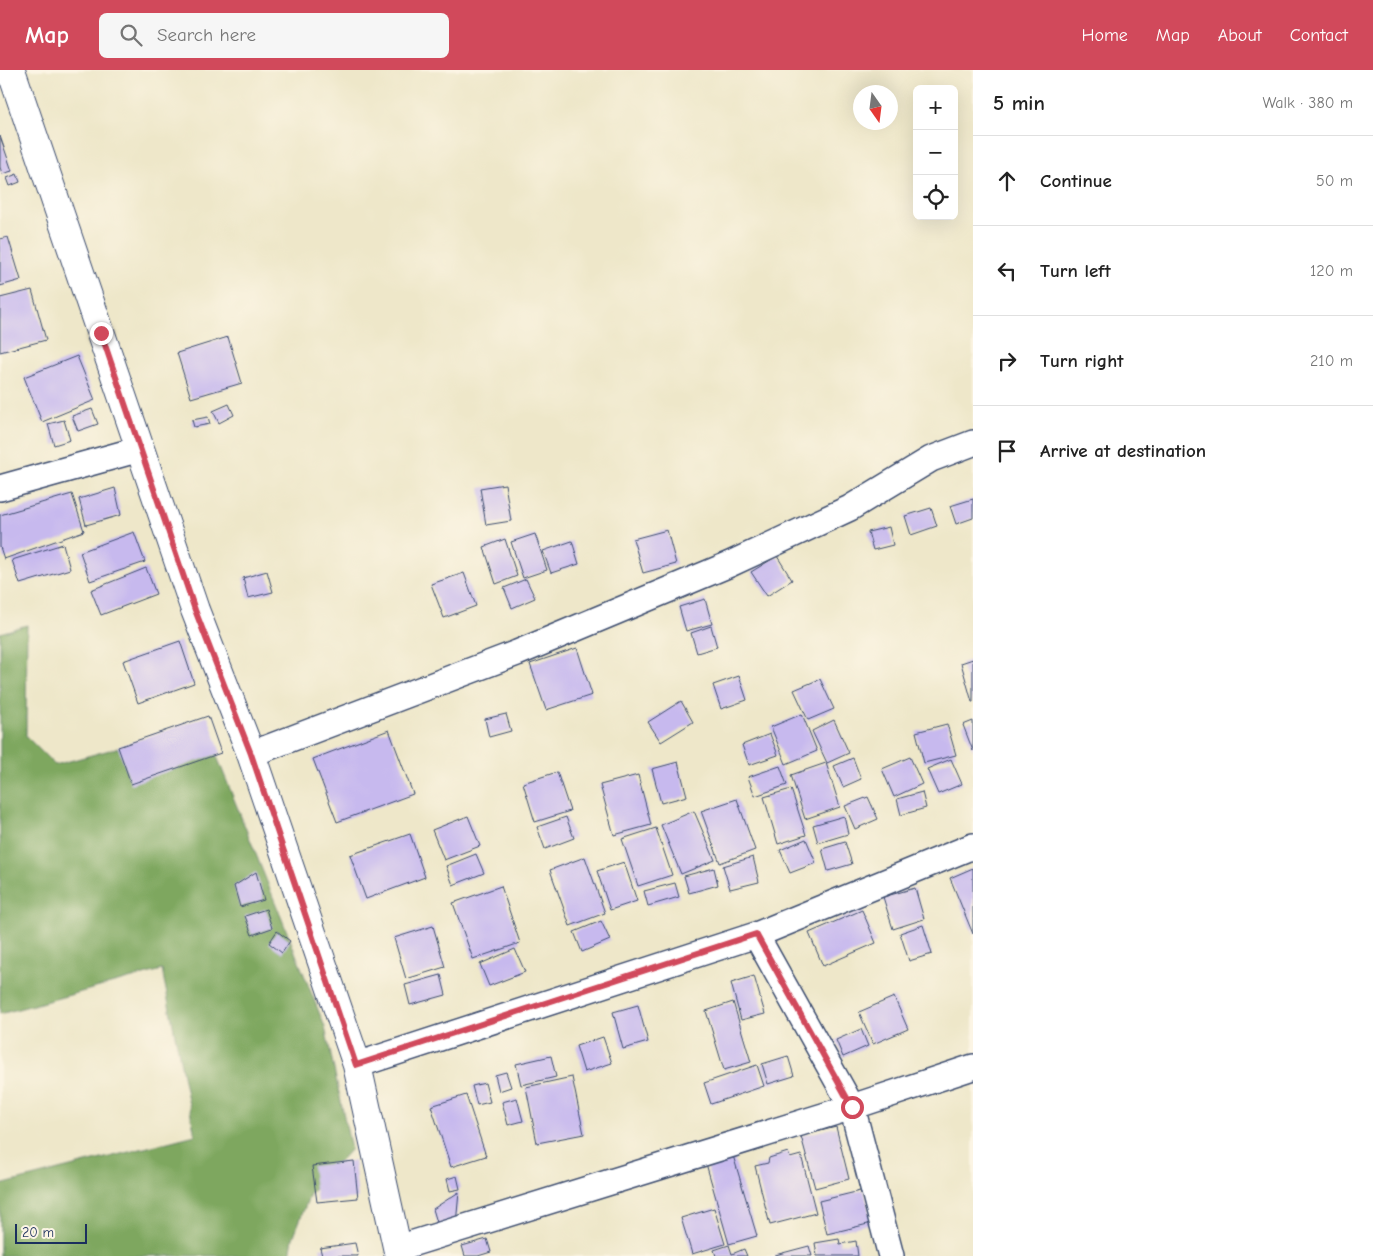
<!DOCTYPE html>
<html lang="en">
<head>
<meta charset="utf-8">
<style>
  :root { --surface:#fff; --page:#f6f6f6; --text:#222; --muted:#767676; --line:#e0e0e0; --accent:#d1495b }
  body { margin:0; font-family:"Comic Neue",sans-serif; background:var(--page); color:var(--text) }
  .controls { position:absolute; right:15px; top:15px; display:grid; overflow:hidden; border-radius:8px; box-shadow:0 5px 20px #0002 }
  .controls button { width:45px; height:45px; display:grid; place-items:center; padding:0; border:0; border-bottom:1px solid var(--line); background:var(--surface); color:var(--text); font:25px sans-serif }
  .compass { position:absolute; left:853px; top:15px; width:45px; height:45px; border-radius:50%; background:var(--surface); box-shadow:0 5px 20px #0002; rotate:166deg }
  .scale { position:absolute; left:15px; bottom:12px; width:72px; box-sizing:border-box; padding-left:5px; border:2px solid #1b2f5e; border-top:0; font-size:14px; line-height:18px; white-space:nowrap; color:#1b2f5e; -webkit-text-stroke:4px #fcf5e5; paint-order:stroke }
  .stop { position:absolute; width:15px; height:15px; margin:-11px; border:4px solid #d1495b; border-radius:50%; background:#fff }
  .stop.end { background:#d1495b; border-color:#fff; box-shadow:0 1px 5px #0008 }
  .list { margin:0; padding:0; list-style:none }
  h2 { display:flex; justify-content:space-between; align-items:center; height:65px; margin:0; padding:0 20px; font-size:21px }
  h2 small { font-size:16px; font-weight:400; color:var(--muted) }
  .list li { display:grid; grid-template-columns:32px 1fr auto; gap:15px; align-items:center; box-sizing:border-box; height:90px; padding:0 20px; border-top:1px solid var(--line) }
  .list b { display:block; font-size:19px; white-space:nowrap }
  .list em { font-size:16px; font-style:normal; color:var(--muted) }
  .icon { flex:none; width:28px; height:28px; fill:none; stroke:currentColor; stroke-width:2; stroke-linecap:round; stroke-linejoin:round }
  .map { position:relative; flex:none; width:973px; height:1186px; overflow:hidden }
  header { display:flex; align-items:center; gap:30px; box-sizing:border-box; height:70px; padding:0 25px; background:var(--accent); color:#fff }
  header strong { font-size:24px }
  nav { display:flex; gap:28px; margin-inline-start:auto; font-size:18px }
  .search { width:350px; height:45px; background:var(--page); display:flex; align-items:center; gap:12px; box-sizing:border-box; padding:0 18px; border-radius:8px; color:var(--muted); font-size:19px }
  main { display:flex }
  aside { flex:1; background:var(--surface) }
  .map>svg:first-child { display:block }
  .forest { fill:#7ea75e; stroke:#4c6b5e }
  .building { fill:#c7b9ee }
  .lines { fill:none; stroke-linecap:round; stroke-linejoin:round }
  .minor-casing { stroke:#3b4b6e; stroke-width:28 }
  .secondary-casing { stroke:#3b4b6e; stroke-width:30 }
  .minor { stroke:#fff; stroke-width:25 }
  .secondary { stroke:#fff; stroke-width:28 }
  .route { stroke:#d1495b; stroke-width:6 }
</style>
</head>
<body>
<header>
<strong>Map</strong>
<div class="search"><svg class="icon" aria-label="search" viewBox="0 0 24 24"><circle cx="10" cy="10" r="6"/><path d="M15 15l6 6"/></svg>Search here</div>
<nav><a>Home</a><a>Map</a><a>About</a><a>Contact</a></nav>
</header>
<main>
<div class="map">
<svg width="973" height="1186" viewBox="0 0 973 1186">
  <rect width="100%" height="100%" fill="#fcf5e5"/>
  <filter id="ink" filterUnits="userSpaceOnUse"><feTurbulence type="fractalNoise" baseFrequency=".02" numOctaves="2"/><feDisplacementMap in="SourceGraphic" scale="10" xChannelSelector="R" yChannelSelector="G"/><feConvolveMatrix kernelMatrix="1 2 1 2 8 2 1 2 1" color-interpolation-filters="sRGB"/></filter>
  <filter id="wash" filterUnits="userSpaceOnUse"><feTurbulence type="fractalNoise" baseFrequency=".0096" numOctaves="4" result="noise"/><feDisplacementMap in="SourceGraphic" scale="20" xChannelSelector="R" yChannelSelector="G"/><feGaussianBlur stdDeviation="1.12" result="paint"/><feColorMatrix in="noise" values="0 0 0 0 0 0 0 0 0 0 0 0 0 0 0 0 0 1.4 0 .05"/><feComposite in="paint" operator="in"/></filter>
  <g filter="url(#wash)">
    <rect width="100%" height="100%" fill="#eee7c9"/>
    <path class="forest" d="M27 555 26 666 55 695 204 654 325 957 351 1079 310 1124 293 1168 290 1186H0V1115L195 1065 162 900 0 944V563Z"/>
    <g id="blocks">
      <path class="building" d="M0 66 12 101 2 104 0 97Z
        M17 104 20 112 10 116 7 108Z
        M8 167 21 210 0 216V169Z
        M32 220 46 270 0 282V228Z
        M228 267 242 313 191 328 177 283Z
        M77 286 95 330 42 352 24 307Z
        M229 334 234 345 219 353 213 341Z
        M92 339 98 354 78 361 72 346Z
        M208 347 210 354 194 357 192 350Z
        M64 350 70 370 54 375 48 354Z
        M505 414 511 451 486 455 480 418Z
        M115 418 121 445 86 455 79 429Z
        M72 424 84 461 4 489 0 477V445Z
        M973 429V448L956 454 950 436Z
        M931 438 937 456 911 465 905 446Z
        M889 457 893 475 873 480 868 462Z
        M667 460 676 494 643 503 633 469Z
        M134 462 145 492 90 511 80 482Z
        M535 464 547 500 523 508 511 472Z
        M505 469 517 506 496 514 484 477Z
        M572 471 579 494 551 503 543 481Z
        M63 474 70 499 20 514 12 490Z
        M777 486 792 510 767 526 751 502Z
        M146 498 156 524 101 545 91 520Z
        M267 501 273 522 248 528 243 508Z
        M464 503 476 536 444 548 431 514Z
        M526 509 535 528 512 538 504 518Z
        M705 529 712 554 686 561 679 537Z
        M711 556 717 577 697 583 691 563Z
        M180 571 194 613 138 633 123 591Z
        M577 578 592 625 546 640 530 594Z
        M973 589V632H972L961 593Z
        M739 606 747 630 721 639 713 615Z
        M820 609 834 639 808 650 794 620Z
        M681 631 693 652 661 672 648 652Z
        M506 644 511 661 489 667 485 649Z
        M802 644 817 681 786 694 771 657Z
        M208 646 221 683 131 714 118 677Z
        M834 650 849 683 827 693 812 661Z
        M973 651V681L963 655Z
        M947 654 956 685 924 693 916 662Z
        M389 660 413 724 337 752 313 689Z
        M770 664 778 685 749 695 742 675Z
        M910 687 922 714 894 727 882 699Z
        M853 688 861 709 843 717 834 696Z
        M951 689 962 714 938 724 927 699Z
        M678 692 687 726 661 733 652 699Z
        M826 693 840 737 805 749 791 705Z
        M780 696 787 715 755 726 748 707Z
        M557 702 570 741 535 752 523 713Z
        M638 705 651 755 614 765 600 715Z
        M791 719 806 765 778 774 764 727Z
        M922 722 926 738 901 745 897 729Z
        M868 727 878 749 855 759 845 736Z
        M737 729 755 780 720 793 701 741Z
        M694 741 715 790 681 804 661 755Z
        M468 746 480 776 444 790 432 760Z
        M844 746 848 764 818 773 813 755Z
        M566 747 574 768 545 779 537 757Z
        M656 758 672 805 638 816 622 769Z
        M410 764 425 807 366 829 350 785Z
        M806 769 816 793 790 803 780 780Z
        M845 772 852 794 828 801 822 779Z
        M476 784 484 803 453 815 446 796Z
        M585 787 605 843 570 856 550 800Z
        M753 787 759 812 730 819 723 796Z
        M624 792 637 831 610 840 597 801Z
        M714 798 718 815 689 823 684 806Z
        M973 798V864L950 808Z
        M256 802 264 830 240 837 234 816Z
        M675 813 679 827 648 836 644 821Z
        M501 816 520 873 473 889 453 833Z
        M915 818 924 849 893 859 883 827Z
        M266 839 272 858 252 865 245 846Z
        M862 840 876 873 823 896 809 863Z
        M601 851 610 870 582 882 574 862Z
        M923 855 932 884 909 891 900 863Z
        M433 856 445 897 406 909 394 868Z
        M277 861 290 871 282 883 269 873Z
        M515 879 525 902 489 916 480 894Z
        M441 905 446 925 410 935 405 915Z
        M754 906 765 944 741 950 731 913Z
        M894 927 908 959 873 974 859 942Z
        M733 932 751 992 724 1000 706 941Z
        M638 935 648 972 623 979 613 942Z
        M861 959 868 976 843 987 836 970Z
        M603 967 612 993 584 1002 576 976Z
        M551 986 556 1007 521 1015 516 994Z
        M788 986 794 1006 768 1014 762 994Z
        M757 995 764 1016 711 1034 704 1013Z
        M506 1002 511 1017 499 1021 495 1005Z
        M572 1007 584 1064 537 1073 526 1017Z
        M485 1013 490 1032 477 1035 472 1016Z
        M466 1025 486 1086 451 1097 431 1036Z
        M517 1028 523 1051 508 1055 502 1032Z
        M836 1057 849 1109 815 1118 801 1066Z
        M732 1082 757 1166 729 1174 705 1090Z
        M788 1082 790 1088 801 1085 816 1143 770 1155 755 1096 768 1093 769 1088Z
        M354 1091 358 1128 317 1132 312 1096Z
        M457 1106 460 1119 450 1121 447 1109Z
        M864 1120 872 1153 827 1164 819 1131Z
        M459 1122 456 1154 439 1159 433 1139Z
        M714 1138 725 1174 692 1184 681 1148Z
        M487 1169 491 1182 478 1186H465L462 1176Z
        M839 1169 840 1174 856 1171 858 1186H817L815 1173Z
        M355 1173 358 1186H322L320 1178Z
        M729 1175 732 1184 744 1179 747 1186H716L714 1180Z
        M809 1176 812 1186H776L775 1185Z"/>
    </g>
  </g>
  <g filter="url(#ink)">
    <use href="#blocks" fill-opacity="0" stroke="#3b4b6e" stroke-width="1"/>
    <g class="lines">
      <g class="minor-casing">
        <path id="minor" d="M0 418 140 379
          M251 684 517 583 730 494 850 438 931 389 973 373
          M756 865 852 1037 891 1186
          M357 995 756 865 973 776
          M398 1178 852 1037 973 997"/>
      </g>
      <g class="secondary-casing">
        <path id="secondary" d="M11 0 195 540 251 684 357 995 399 1186"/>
      </g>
      <use href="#minor" class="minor"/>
      <use href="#secondary" class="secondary"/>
    </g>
  </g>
  <g class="lines" filter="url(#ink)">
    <path class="route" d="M101 263 195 540 251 684 356 995 756 864 852 1037"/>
  </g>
</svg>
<div class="controls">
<button>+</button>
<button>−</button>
<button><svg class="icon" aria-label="locate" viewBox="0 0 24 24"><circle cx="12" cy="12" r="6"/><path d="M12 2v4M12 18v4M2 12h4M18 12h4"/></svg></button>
</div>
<svg class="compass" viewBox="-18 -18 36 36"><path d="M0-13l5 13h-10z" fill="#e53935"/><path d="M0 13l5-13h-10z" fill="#767676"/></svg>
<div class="scale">20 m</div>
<div class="stop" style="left:852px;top:1037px"></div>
<div class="stop end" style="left:101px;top:263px"></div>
</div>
<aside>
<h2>5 min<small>Walk · 380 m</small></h2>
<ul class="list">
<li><svg class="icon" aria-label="ahead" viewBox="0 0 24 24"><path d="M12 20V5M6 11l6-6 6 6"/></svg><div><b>Continue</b></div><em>50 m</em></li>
<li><svg class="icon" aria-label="left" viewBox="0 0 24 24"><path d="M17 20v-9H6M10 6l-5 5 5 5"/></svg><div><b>Turn left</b></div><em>120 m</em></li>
<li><svg class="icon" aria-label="right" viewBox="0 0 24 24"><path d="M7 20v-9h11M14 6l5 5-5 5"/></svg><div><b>Turn right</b></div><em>210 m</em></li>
<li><svg class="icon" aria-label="arrive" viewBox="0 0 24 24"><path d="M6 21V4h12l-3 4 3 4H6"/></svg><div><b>Arrive at destination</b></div></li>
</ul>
</aside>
</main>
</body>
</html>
